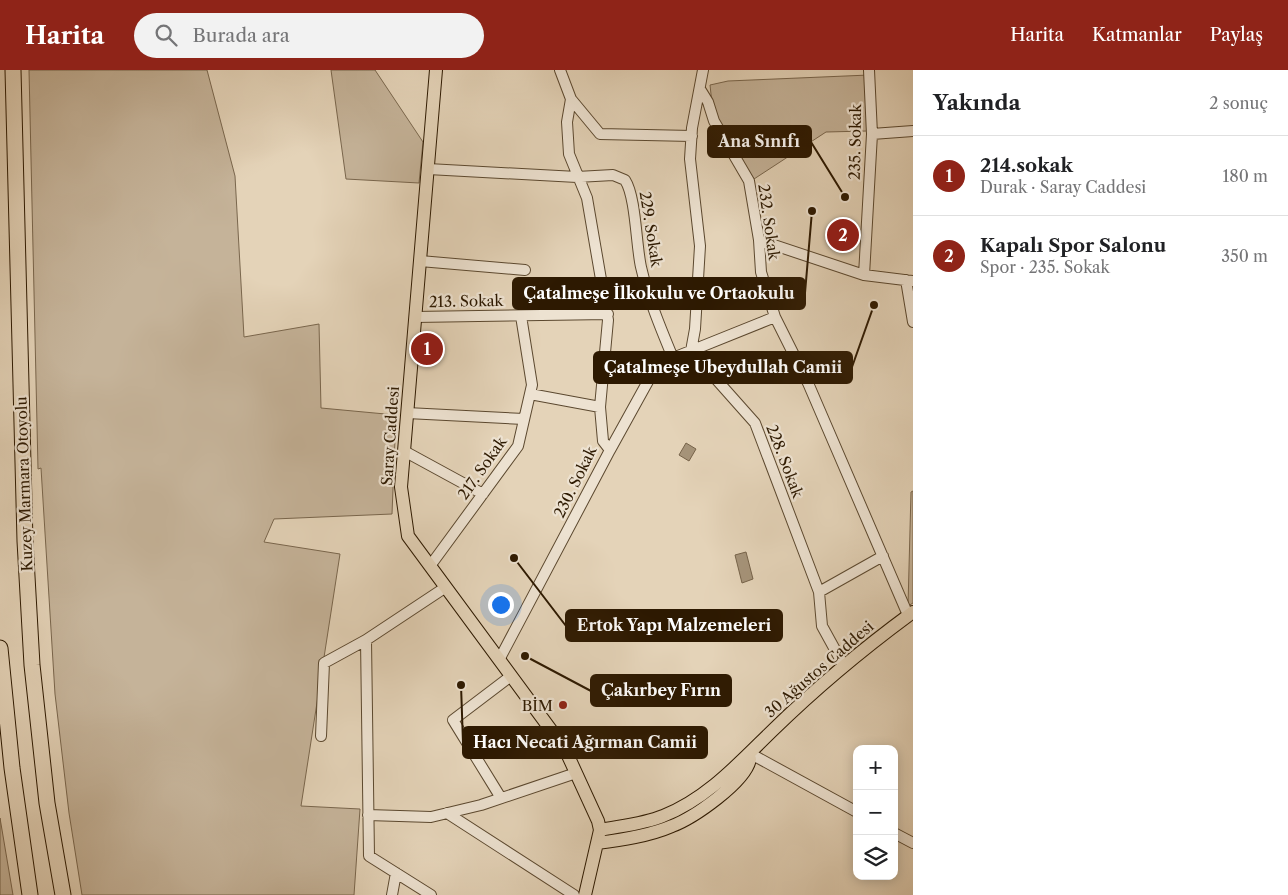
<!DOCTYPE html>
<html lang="tr">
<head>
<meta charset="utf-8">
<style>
  :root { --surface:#fff; --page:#f2f2f2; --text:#202124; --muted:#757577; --line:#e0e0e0; --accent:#8f2418 }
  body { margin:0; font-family:"Libre Caslon Text",serif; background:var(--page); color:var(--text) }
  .controls { position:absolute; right:15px; bottom:15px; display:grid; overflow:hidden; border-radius:10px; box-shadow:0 2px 12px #0003 }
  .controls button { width:45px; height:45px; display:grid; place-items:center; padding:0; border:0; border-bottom:1px solid var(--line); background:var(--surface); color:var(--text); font:25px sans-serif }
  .you { position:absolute; left:500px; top:534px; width:18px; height:18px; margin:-12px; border:4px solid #fff; border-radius:50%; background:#1a73e8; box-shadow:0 0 0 8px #1a73e833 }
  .badge { display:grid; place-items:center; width:32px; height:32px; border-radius:50%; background:var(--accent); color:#fff; font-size:16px; font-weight:700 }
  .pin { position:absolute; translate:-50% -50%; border:2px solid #fff; box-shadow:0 1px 5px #0006 }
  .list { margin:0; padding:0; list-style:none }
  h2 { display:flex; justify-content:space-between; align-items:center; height:65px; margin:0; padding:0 20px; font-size:21px }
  h2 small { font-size:16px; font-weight:400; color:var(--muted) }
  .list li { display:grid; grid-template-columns:32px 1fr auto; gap:15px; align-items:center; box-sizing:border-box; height:80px; padding:0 20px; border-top:1px solid var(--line) }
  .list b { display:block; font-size:19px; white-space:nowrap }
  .list p { margin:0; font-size:16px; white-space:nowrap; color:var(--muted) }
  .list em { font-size:16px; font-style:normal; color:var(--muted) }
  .icon { flex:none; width:28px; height:28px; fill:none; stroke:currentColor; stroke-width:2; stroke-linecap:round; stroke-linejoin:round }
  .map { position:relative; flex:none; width:913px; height:825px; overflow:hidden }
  header { display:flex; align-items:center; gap:30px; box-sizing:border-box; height:70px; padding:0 25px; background:var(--accent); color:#fff }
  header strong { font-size:24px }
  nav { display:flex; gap:28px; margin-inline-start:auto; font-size:18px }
  .search { width:350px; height:45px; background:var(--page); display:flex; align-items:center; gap:12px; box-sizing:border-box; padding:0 18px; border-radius:28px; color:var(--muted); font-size:19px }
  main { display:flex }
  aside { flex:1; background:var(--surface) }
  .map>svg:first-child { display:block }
  .green { fill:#c5b399; stroke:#79664d }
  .water { fill:#a6947a; stroke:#76634a }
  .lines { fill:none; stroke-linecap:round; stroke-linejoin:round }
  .minor-casing { stroke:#5b482f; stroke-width:12 }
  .major-casing { stroke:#2d1901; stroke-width:14 }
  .highway-casing { stroke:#2d1901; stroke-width:17 }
  .minor { stroke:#ede2d1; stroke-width:10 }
  .major { stroke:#e4d3b8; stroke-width:12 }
  .highway { stroke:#e4d3b8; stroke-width:15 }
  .poi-dot { fill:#8f2418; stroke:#ede2d1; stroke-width:2 }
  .labels { text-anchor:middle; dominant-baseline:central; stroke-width:4.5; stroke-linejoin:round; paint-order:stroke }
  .street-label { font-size:15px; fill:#2d1901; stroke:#ede2d1 }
  .poi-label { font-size:15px; fill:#2d1901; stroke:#ede2d1; text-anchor:end }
  .leader { fill:none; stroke:#2d1901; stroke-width:2 }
  .callout-dot { fill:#2d1901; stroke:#ede2d1; stroke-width:2 }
  .callout { fill:#2d1901; stroke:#2d1901; stroke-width:2 }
  .callout-label { font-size:16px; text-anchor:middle; font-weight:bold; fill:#fff }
</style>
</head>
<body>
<header>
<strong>Harita</strong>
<div class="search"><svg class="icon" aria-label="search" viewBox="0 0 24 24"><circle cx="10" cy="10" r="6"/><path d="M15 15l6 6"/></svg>Burada ara</div>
<nav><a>Harita</a><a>Katmanlar</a><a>Paylaş</a></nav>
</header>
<main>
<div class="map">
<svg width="913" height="825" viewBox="0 0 913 825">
  <rect width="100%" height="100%" fill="#e4d3b8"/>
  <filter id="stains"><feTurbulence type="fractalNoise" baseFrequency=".004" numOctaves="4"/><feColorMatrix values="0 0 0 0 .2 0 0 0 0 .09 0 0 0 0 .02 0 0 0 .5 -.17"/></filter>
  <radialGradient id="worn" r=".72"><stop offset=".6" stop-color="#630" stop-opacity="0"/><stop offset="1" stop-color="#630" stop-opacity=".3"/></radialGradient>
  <path class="green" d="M29 0H207L235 106 244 267 319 254 321 338 396 345 392 444 274 449 264 472 340 484 301 736 360 739 354 825H82L69 743 55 624 41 398 38 399Z
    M331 0H375L423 72 419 113 346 109Z
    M869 5 867 61 826 62 754 109 714 52 710 15 728 11Z
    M913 421V533L908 536 911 422Z
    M0 748 13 825H0Z"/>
  <path class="water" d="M686 373 696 379 689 391 679 385Z
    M746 482 753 509 742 513 735 485Z"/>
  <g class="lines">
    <g class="minor-casing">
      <path id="minor" d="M703 0 692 58 690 89 700 176 695 259 691 281 755 353 819 522 822 556 844 596
        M700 19 708 32 714 51 749 111 759 170 761 202 775 247 808 313 908 545
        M571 29 600 64 692 66
        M872 64 913 61
        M428 99 577 107 613 105 625 110C636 127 636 175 641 197 648 228 661 259 673 288
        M759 170 864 205 913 211
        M420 191 525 200
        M864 205 872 64 869 0
        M906 210 913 252
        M415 247 608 244
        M530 324 600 337
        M407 343 524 349
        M610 380 652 304 663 294 673 288 775 247
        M404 381 483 424
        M430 496 518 376 532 315 521 246
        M819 522 883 486
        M499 590 610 380 603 371 600 337 608 250 587 128 569 84 567 52 571 29 560 0
        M321 666 324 593 366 570
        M751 684 857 742
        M501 728 453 650 511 606
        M447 743 574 825
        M368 745 431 747 481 735 576 703
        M894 763 913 773
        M392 825 396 803
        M431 825 369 786 366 570 446 517"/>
    </g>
    <g class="major-casing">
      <path id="major" d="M436 0 401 417 408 466 565 679 598 751 600 760 585 825
        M600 760C620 756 644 754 663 746 707 729 740 692 773 660 817 617 864 578 913 542
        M597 773C621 770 649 766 672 756 693 748 746 712 750 689"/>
    </g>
    <g class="highway-casing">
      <path id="highway" d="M13 0 25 471 32 595 47 733 63 825
        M0 578 12 698 30 825"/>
    </g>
    <use href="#minor" class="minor"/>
    <use href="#major" class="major"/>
    <use href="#highway" class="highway"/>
  </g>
  <circle class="poi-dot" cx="563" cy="635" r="5"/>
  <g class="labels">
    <g class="street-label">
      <text transform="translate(855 72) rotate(-89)">235. Sokak</text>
      <text transform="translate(769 152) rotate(82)">232. Sokak</text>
      <text transform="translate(651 159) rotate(81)">229. Sokak</text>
      <text transform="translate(466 231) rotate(-1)">213. Sokak</text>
      <text transform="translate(390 366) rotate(-86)">Saray Caddesi</text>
      <text transform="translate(785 391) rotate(69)">228. Sokak</text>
      <text transform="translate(482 398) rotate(-55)">217. Sokak</text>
      <text transform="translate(575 412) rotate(-64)">230. Sokak</text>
      <text transform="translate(24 414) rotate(-92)">Kuzey Marmara Otoyolu</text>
      <text transform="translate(819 599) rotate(-41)">30 Ağustos Caddesi</text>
    </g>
    <g class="poi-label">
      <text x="553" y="635">BİM</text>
    </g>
  </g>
  <path class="leader" d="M845 127L811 72M812 141L805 223M874 235L852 297M514 488L566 556M525 586L591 621M461 615L463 673"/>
  <g class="callout-dot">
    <circle cx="845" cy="127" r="5"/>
    <circle cx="812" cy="141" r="5"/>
    <circle cx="874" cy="235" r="5"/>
    <circle cx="514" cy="488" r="5"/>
    <circle cx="525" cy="586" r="5"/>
    <circle cx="461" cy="615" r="5"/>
  </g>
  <g class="callout">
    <rect x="708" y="56" width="103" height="31" rx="5"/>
    <rect x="513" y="208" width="292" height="31" rx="5"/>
    <rect x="594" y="282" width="258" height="31" rx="5"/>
    <rect x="566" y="540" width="216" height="31" rx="5"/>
    <rect x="591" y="605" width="140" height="31" rx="5"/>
    <rect x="463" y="657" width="244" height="31" rx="5"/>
  </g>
  <g class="callout-label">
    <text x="759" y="77">Ana Sınıfı</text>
    <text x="659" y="229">Çatalmeşe İlkokulu ve Ortaokulu</text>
    <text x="723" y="303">Çatalmeşe Ubeydullah Camii</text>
    <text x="674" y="561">Ertok Yapı Malzemeleri</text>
    <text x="661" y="626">Çakırbey Fırın</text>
    <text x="585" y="678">Hacı Necati Ağırman Camii</text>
  </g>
  <rect width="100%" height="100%" filter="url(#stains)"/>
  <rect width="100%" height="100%" fill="url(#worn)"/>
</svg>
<div class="controls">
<button>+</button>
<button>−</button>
<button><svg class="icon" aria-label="layers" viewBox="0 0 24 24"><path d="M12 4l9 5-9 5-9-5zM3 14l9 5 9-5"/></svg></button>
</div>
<div class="you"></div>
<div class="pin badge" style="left:427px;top:279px">1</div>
<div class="pin badge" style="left:843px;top:165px">2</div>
</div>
<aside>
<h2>Yakında<small>2 sonuç</small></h2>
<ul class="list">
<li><span class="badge">1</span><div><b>214.sokak</b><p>Durak · Saray Caddesi</p></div><em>180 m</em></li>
<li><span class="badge">2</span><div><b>Kapalı Spor Salonu</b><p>Spor · 235. Sokak</p></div><em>350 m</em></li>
</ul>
</aside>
</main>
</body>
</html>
